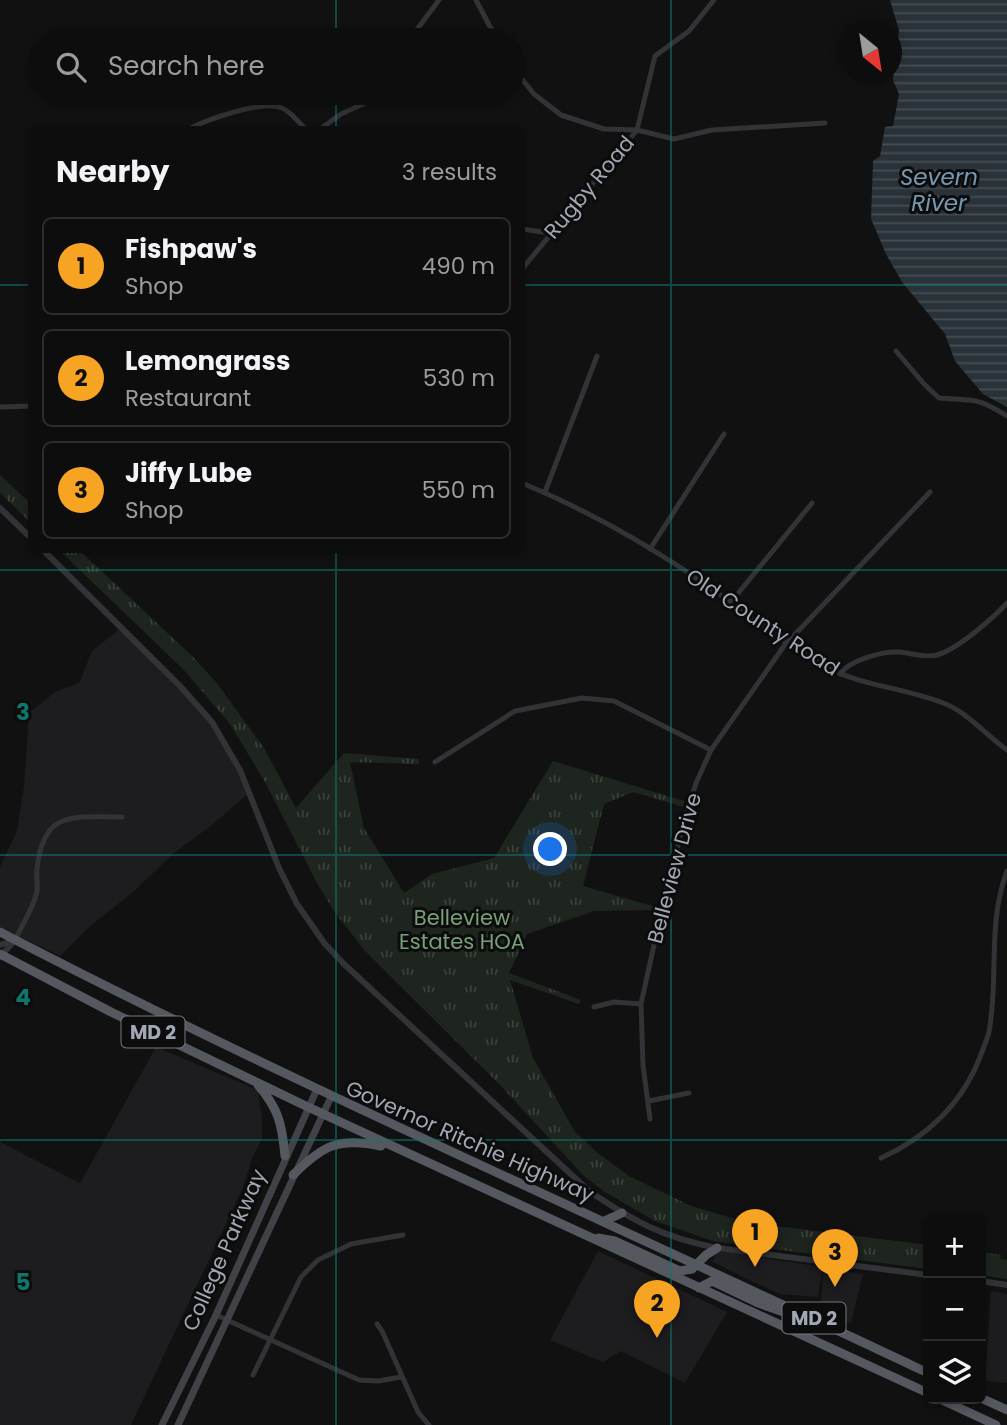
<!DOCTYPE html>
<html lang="en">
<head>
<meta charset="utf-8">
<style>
  :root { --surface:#0d0d0e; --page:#1b1b1c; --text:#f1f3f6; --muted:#9a9c9e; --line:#2d2d2e; --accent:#f8a423 }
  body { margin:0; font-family:Poppins,sans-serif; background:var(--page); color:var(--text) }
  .controls { position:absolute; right:21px; bottom:21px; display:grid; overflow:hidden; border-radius:10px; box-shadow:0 4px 10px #0003 }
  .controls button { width:63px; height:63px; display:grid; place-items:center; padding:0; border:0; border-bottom:2px solid var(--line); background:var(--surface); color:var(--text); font:35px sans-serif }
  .compass { position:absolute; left:839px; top:21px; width:63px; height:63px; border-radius:50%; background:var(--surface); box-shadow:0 4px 10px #0003; rotate:150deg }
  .you { position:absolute; left:551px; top:850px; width:24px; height:24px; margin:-18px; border:5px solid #fff; border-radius:50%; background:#1a73e8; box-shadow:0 0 0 10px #1a73e833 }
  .badge { display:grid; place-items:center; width:46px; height:46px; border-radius:50%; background:var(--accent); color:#111; font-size:23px; font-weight:700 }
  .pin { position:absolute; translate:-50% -58px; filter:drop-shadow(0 2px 4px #0008) }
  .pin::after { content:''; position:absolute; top:37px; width:24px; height:21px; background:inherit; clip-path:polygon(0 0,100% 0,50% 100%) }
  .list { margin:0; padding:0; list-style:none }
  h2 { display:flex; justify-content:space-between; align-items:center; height:91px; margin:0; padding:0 28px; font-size:30px }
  h2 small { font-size:23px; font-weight:400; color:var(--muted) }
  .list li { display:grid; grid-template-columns:46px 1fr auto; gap:21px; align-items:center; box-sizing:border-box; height:98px; margin:0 14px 14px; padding:0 14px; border:2px solid var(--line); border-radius:10px }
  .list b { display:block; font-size:26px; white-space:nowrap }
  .list p { margin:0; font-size:23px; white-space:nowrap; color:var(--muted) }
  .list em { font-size:23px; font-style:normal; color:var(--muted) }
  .icon { flex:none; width:38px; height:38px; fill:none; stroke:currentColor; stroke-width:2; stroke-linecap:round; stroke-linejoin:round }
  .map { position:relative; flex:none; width:1007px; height:1425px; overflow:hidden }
  .search { position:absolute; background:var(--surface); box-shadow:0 4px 10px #0003; left:28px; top:28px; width:497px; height:77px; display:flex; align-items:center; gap:18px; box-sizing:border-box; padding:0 24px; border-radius:38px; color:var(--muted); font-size:26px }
  .panel { position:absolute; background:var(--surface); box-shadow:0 4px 10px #0003; left:28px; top:126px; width:497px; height:427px; border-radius:10px }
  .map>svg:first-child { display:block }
  .built { fill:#1d1d1f }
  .park { fill:url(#park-tufts) }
  .water { fill:url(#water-rules) }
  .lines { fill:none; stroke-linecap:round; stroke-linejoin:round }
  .minor { stroke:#323337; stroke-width:5 }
  .tertiary { stroke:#323337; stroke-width:6 }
  .secondary { stroke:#404247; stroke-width:7 }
  .trunk { stroke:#565860; stroke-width:9 }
  .grid { fill:none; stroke:#0f766e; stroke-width:2; stroke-opacity:0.55 }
  .labels { text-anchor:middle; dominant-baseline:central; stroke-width:6; stroke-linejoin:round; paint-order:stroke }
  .shield { fill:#0c0c0d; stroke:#747982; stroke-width:2 }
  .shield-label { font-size:19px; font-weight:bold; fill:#a1a8b4 }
  .street-label { font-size:21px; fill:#a1a8b4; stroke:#0c0c0d }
  .park-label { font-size:21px; fill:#77a078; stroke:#0c0c0d }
  .water-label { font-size:23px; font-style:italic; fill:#7699b1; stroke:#0c0c0d }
  .grid-label { font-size:23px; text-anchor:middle; font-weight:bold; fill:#0f766e; stroke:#0c0c0d; stroke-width:6; stroke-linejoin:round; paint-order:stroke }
</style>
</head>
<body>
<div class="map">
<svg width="1007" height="1425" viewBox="0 0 1007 1425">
  <defs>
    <pattern id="park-tufts" width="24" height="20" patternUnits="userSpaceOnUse" patternTransform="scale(1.75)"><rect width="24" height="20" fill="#1d251e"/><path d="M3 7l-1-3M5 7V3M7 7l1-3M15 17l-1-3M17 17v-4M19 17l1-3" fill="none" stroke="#3b423c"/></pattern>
    <pattern id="water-rules" width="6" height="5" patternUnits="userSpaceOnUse" patternTransform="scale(1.75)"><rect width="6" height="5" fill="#293238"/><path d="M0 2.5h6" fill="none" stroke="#454d52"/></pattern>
  </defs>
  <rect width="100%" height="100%" fill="#111112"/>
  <path class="built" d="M121 628 212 722 249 793 212 825 174 853 133 892 88 928 60 956 0 927V867L17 831 24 786 29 713 55 692 79 683 92 651Z
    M156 1047 258 1090 262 1119V1139L252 1158 243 1188 131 1425H0V1142L80 1183Z
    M598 1251 727 1312 685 1383 621 1351 603 1362 550 1340Z
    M717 1251 823 1267 818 1297 780 1294 747 1279 713 1262Z
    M824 1268 863 1274 851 1323 820 1310Z
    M991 1291 1007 1294V1383L985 1381Z"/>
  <path class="park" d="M0 475 31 504V523L0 493Z
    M59 550H79L192 656 216 682 264 748 296 808 344 753 419 759V764L350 762 364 828 404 893 432 874 494 858 553 761 684 801V807L633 792 604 804 583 886 659 908 657 910 594 911 527 934 509 973 581 1000 579 1004 510 980 533 1058 575 1132 599 1154 629 1176 691 1206 745 1222 928 1245V1269L713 1241 655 1221 605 1192 584 1176 500 1085 365 951 334 911 318 885 265 782 230 724 184 670Z
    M981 1252 1001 1255 1000 1259 1007 1260V1279L981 1275Z"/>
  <path class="water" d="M890 0H1007V407L983 394 955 361 945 334 902 282 886 254 871 219 873 161 880 156 885 127 893 126 899 94 893 80 899 30Z"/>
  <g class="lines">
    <path class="minor" d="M476 0 497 40
      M409 40 439 0
      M513 68 534 94 561 115 604 129 637 130 674 139 712 130 825 123
      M187 130C205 120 264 99 282 108 293 113 298 123 307 130
      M319 130 341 114 372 100 378 93
      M522 229 550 233
      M522 269 637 130 655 56 689 31 714 0
      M896 351 925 385 939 398C973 401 976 396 1007 416
      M0 407 32 406
      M522 483C587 510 649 545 708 586 747 613 784 645 826 667 864 687 909 688 948 705 970 715 988 737 1007 750
      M545 492 597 356
      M650 549 724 434
      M731 602 812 503
      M840 674C850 660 882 651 899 652 912 653 924 658 937 655 958 649 992 619 1007 603
      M435 762 515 711 582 698 614 701 711 750
      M15 940C22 925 34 907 37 891 38 884 36 876 37 869 43 809 74 817 122 817
      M594 1007 614 1002 641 1004
      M649 1101 689 1093
      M650 1119 643 1065 641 1004 665 895 684 822 696 783 711 750 784 646 930 492
      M881 1158C926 1138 962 1104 980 1057 983 1049 987 1040 989 1032 999 978 987 924 1007 871
      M216 1315 359 1380 378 1381 401 1377
      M377 1324 382 1331 418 1412 429 1425
      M253 1375 301 1277 318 1260 351 1244 403 1235"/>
    <path class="tertiary" d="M0 508 32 539
      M43 550 181 687 212 722 240 770 279 868 297 904 325 944 344 964 589 1191C635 1222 662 1237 717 1248L928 1275
      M0 945 13 941
      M0 957 15 940
      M981 1281 1007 1285"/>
    <path class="secondary" d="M162 1425 216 1315 317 1089
      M178 1425 331 1097"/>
    <path class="trunk" d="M0 932C304 1090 619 1226 928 1373
      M0 954 111 1012 308 1107 928 1393
      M258 1085C279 1109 282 1125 285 1156
      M293 1175C323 1145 339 1137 381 1146
      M604 1221 622 1213
      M598 1238 615 1241 680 1271 692 1269 706 1255 717 1248
      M699 1288 712 1281 758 1303 801 1318
      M981 1398 1007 1410
      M940 1399 996 1425"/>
  </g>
  <path class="grid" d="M336 0V40M671 0V1425M336 93V130M0 285H32M522 285H1007M336 550V1425M0 570H1007M0 855H1007M0 1140H1007"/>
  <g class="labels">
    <g class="shield">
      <rect x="121.5" y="1016.5" width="63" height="31" rx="5"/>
      <rect x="782.5" y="1302.5" width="63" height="31" rx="5"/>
    </g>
    <g class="shield-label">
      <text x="153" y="1032">MD 2</text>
      <text x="814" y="1318">MD 2</text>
    </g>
    <g class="street-label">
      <text transform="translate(589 187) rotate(-50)">Rugby Road</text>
      <text transform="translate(763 622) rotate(33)">Old County Road</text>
      <text transform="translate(674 868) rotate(-75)">Belleview Drive</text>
      <text transform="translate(470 1141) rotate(24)">Governor Ritchie Highway</text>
      <text transform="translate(224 1250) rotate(-66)">College Parkway</text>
    </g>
    <g class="park-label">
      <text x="462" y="917">Belleview<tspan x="462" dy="24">Estates HOA</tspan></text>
    </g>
    <g class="water-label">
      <text x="939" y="177">Severn<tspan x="939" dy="26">River</tspan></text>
    </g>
  </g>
  <g class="grid-label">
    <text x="23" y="720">3</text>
    <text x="23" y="1005">4</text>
    <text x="23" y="1290">5</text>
  </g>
</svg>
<div class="controls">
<button>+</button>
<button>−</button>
<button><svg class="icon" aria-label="layers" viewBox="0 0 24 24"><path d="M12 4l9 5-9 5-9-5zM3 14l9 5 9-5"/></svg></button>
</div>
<svg class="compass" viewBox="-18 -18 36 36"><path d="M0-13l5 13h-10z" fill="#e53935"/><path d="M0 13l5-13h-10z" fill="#9a9c9e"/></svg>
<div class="you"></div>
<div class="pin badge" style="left:755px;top:1267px">1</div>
<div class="pin badge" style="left:657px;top:1338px">2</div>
<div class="pin badge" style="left:835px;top:1287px">3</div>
<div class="search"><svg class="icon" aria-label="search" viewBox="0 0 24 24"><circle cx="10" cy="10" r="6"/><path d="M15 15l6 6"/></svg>Search here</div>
<section class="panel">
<h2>Nearby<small>3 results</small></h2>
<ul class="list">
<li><span class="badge">1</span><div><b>Fishpaw's</b><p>Shop</p></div><em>490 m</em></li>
<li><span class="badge">2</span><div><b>Lemongrass</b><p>Restaurant</p></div><em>530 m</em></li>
<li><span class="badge">3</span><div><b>Jiffy Lube</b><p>Shop</p></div><em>550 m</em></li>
</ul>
</section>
</div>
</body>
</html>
